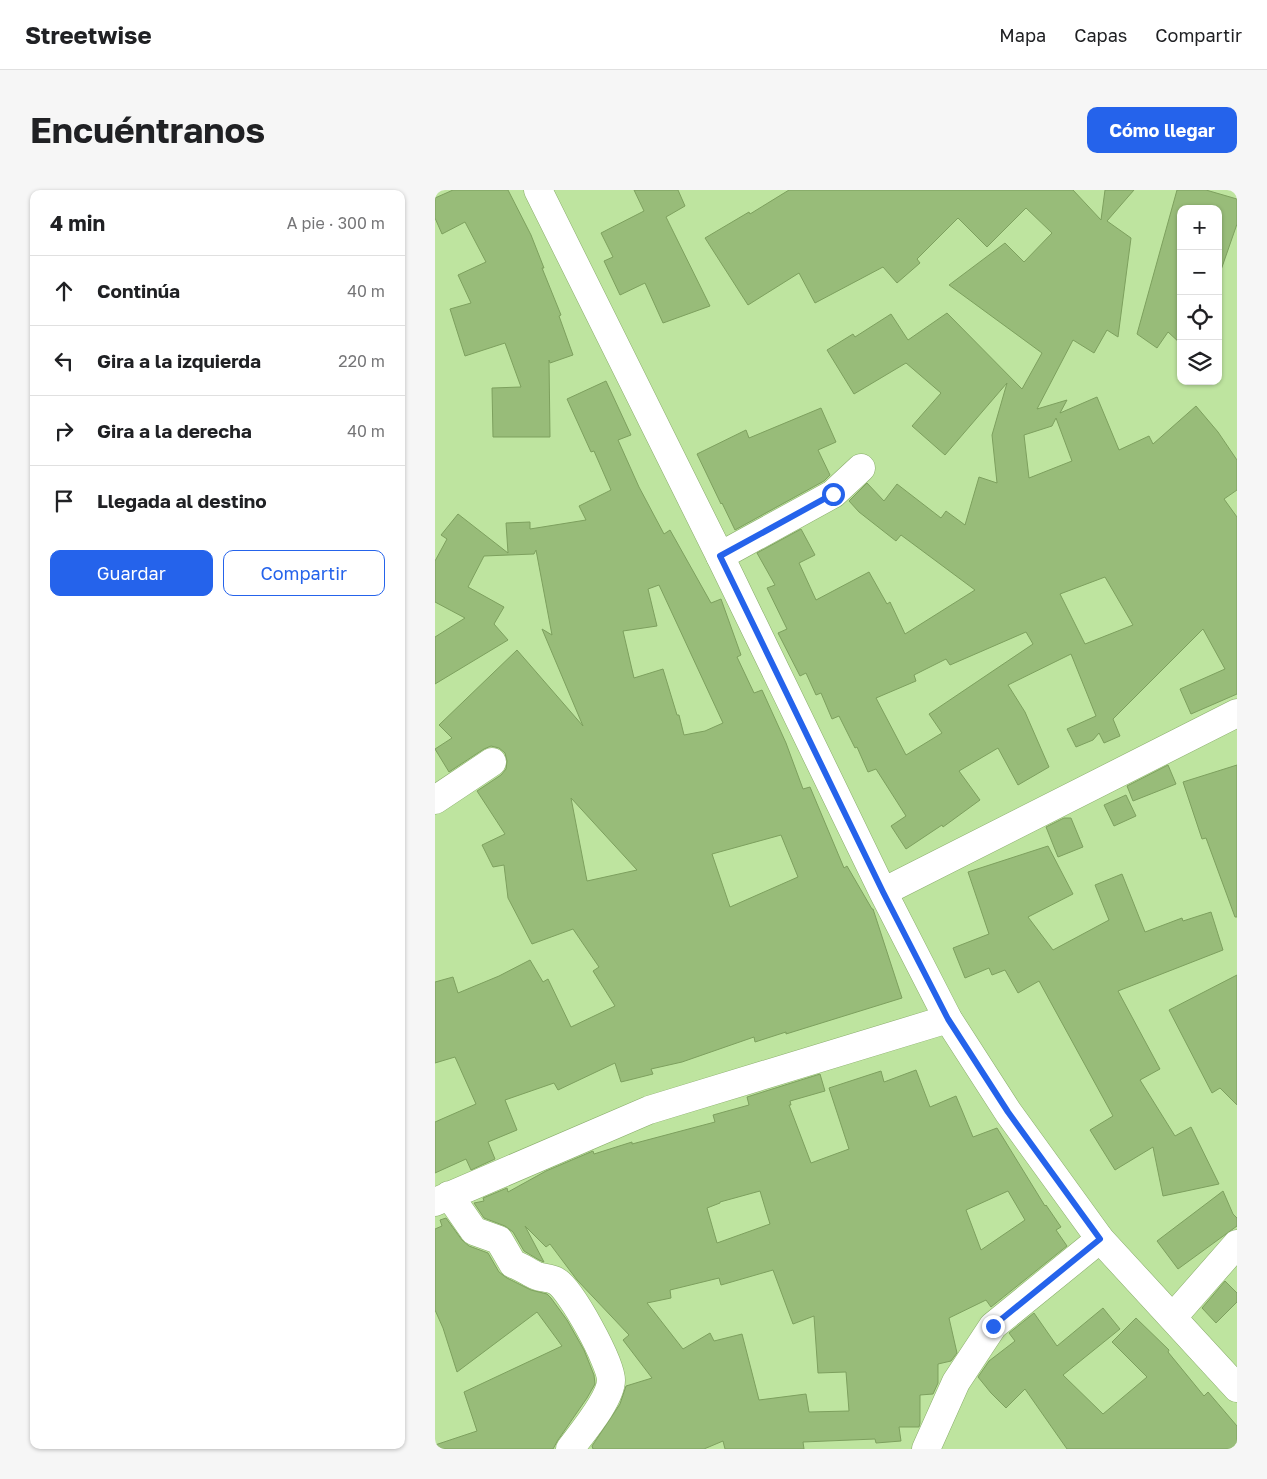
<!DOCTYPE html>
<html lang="es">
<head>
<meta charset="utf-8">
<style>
  :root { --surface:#fff; --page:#f6f6f6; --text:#202124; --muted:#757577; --line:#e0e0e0; --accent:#2563eb }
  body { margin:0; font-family:"Golos Text",sans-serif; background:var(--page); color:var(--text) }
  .controls { position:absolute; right:15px; top:15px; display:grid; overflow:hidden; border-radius:10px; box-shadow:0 1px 4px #0004 }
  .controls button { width:45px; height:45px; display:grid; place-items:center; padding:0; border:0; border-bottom:1px solid var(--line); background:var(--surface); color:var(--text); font:25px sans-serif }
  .stop { position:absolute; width:15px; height:15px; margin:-11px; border:4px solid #2563eb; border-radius:50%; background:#fff }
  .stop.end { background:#2563eb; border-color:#fff; box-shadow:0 1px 5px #0008 }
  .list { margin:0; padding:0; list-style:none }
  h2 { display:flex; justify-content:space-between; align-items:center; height:65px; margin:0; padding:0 20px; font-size:21px }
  h2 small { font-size:16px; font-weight:400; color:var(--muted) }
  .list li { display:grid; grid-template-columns:32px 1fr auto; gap:15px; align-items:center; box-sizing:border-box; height:70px; padding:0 20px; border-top:1px solid var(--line) }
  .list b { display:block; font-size:19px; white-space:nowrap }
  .list em { font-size:16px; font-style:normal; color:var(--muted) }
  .actions { display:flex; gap:10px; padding:15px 20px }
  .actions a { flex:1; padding:11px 0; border:1px solid var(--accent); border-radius:10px; text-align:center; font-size:18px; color:var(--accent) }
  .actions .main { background:var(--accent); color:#fff }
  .icon { flex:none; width:28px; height:28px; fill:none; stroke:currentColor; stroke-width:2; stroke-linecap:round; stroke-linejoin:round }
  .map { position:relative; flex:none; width:802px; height:1259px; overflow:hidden; border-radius:10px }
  header { display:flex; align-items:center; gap:30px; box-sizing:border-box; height:70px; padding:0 25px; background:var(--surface); border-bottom:1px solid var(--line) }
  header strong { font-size:24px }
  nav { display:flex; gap:28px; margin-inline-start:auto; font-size:18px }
  .intro { display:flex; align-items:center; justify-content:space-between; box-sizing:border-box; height:120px; padding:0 30px }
  h1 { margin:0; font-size:35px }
  .button { padding:12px 22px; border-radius:10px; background:var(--accent); color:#fff; font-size:18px; font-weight:700 }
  main { display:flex; gap:30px; padding:0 30px }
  aside { flex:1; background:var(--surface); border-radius:10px; box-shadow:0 1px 4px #0004 }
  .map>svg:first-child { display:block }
  .building { fill:#98bc79; stroke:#7da05e; fill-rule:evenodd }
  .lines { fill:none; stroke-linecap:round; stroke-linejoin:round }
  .street-casing { stroke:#89ad6a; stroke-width:29 }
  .secondary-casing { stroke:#89ad6a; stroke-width:29 }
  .street { stroke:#fff; stroke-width:28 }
  .secondary { stroke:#fff; stroke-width:28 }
  .route { stroke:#2563eb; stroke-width:6 }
</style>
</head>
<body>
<header>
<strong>Streetwise</strong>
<nav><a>Mapa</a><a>Capas</a><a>Compartir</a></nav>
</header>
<div class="intro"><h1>Encuéntranos</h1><a class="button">Cómo llegar</a></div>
<main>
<aside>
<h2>4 min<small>A pie · 300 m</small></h2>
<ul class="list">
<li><svg class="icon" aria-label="ahead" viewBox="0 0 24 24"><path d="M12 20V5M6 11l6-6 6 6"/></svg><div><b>Continúa</b></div><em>40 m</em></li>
<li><svg class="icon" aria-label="left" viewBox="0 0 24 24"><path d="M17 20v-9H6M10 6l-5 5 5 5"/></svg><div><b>Gira a la izquierda</b></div><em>220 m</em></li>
<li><svg class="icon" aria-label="right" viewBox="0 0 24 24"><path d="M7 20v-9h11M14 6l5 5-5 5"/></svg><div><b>Gira a la derecha</b></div><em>40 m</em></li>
<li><svg class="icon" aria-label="arrive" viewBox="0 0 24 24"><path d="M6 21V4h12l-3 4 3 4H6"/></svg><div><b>Llegada al destino</b></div></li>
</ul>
<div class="actions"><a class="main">Guardar</a><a>Compartir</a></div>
</aside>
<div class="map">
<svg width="802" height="1259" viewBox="0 0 802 1259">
  <rect width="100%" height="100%" fill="#bee49f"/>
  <path class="building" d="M18 0H73L96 45 109 78H107L126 125 124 126 138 165 115 173 114 170 115 247H58L57 198 86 197 70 153 30 166 15 119 36 113 23 85 51 72 30 32 7 44 0 28V8Z
    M199 0H243L250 16 231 27 275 116 228 133 210 93 185 105 169 71 178 67 166 43 209 21Z
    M354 0H638L666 30 670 0H699L672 31 696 48 683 147 672 140 659 163 638 150 602 219 632 210 625 223 662 207 684 260 714 246 718 254 761 216 783 242 802 270V300L789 309 802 327V504L756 524 745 499 790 479 768 439 678 529 685 546 669 553 664 543 658 550 641 557 632 539 661 526 636 464 573 495 590 522 614 577 583 595 563 558 524 581 545 610 508 637 507 635 471 659 456 636 471 626 441 579 433 582 422 557 420 558 404 526 397 529 386 503 381 505 371 483 365 486 343 443 352 439 332 398 340 395 322 363 366 339 380 365 364 373 381 410 434 382 452 414 455 412 470 444 540 400 466 345 461 351 424 322 414 311 432 293 449 311 462 294 506 328 511 321 530 335 544 287 562 293 557 245 572 193 510 265 477 236 506 203 471 173 419 204 392 160 418 144 420 147 456 124 473 150 512 123 587 199 607 163 514 95 570 53 589 72 617 43 591 18 552 57 523 28 482 69 485 73 462 93 448 77 380 113 364 83 313 115 270 48 314 22 315 24ZM621 228 637 271 594 288 589 245 617 236ZM670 387 698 435 650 454 625 404ZM591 442 598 454 494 524 507 543 471 565 441 508 481 491 479 485 511 469 515 475Z
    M742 0H771L802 9V34L786 80 783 79V19H746V154L733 142 722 158 702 144Z
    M171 191 196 245 183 250 204 297 229 344 235 340 276 413 286 409 306 465 302 467 319 503 327 500 351 553 368 599 375 597 409 678 412 676 437 719H438L467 808 351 844V842L320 852 319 847 247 872 216 879 218 884 186 892 180 873 123 900 119 893 70 910 82 940 53 952 60 969 36 980 31 969 0 983V932L41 914 20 867 0 873V792L18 787 23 803 64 786 95 770 108 792 113 789 136 837 180 816 158 781 164 777 138 739 97 754 73 708 69 675 58 677 47 655 70 644 42 601 66 585 71 579 72 571 70 563 64 558 56 556 49 559 14 582 0 559 17 548 4 535 82 460 148 536 107 439 117 445 101 360 99 364 49 366 33 397 69 417 59 434 73 450 0 494V447L30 428 0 412V371L12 349 6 345 23 324 73 363 71 333 95 332V339L151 330 144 316 176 300 159 261 156 262 132 209ZM224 395 288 533 270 541 249 545 244 525H242L228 479 199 488 188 441 222 436 213 399ZM136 608 202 680 152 691ZM346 645 363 687 295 717 277 664Z
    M386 218 401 252 383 260 395 285 389 291 300 340 287 313 286 314 262 264 311 240 314 248Z
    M733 575 741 594 698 611 692 596Z
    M802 575V727H800L771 648 767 649 748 592Z
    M691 605 701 626 679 636 669 615Z
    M629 628H636L648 657 623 667 611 637Z
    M613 656 638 704 593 727 618 760 674 730 660 695 687 684 710 742 747 728 748 731 776 722 788 760 683 801 725 879 705 890 740 946 756 937 784 994 728 1006 718 957 680 980 655 940 678 926 604 791 583 803 570 780 557 785 554 778 530 788 518 758 554 744 533 682Z
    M802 785V915L785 898 777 903 734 820Z
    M481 880 495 917 521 906 538 947 562 938 610 1016 611 1015 626 1037 621 1040 632 1056 556 1117 551 1110 514 1128 522 1163 516 1171 503 1174V1193L498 1204 485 1205V1233L484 1237H464L466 1251 441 1253 440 1249 368 1252 369 1259H290L288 1251 269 1259H158L157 1256 185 1214 191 1196 217 1188 188 1150 194 1145 142 1090 115 1054 111 1057 90 1036 109 1072 104 1070 89 1061 78 1042 70 1036 49 1028 39 1013 49 1011 48 1008 72 998 73 1002 111 981 158 961 159 964 197 952V954L280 932 278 925 314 915 312 907 385 884 390 901 355 911 356 915H354L376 973 414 959 394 898 446 881 449 892ZM325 1001 335 1034 282 1053 272 1018 285 1013V1012ZM573 1001 590 1030 546 1060 531 1020ZM338 1080 358 1134 379 1126 383 1183 411 1182 414 1221 374 1222 371 1204 324 1210 307 1144 279 1151 275 1143 248 1159 212 1113 236 1108 235 1100 284 1088 286 1095Z
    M788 1001 798 1024 802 1028V1036L743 1079 722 1051Z
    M11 1028 27 1050 34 1056 53 1063 64 1082 72 1088 96 1100 112 1104 116 1108 132 1130 149 1160 159 1185 160 1194 152 1208 123 1250 118 1259H0V1255L42 1241 29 1202 127 1156 102 1122 22 1182 8 1138 0 1120V1039L7 1036 5 1030Z
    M790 1091 802 1103V1112L781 1133 767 1118Z
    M668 1118 685 1139 628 1185 668 1224 712 1187 677 1152 701 1128 734 1160 733 1162 769 1206 773 1202 802 1236V1259H632L590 1199 571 1218 556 1203 543 1187 554 1171 580 1151 574 1143 599 1123 622 1156Z"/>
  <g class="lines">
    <g class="street-casing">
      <path id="street" d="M285 366 398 304 426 278
        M0 610 57 572
        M14 1005 39 1041 64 1050 78 1074C88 1077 94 1083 102 1086 108 1088 116 1088 121 1091 136 1099 176 1173 176 1190 176 1209 146 1244 135 1259
        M0 1012 214 920 513 829
        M738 1127 802 1054
        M491 1259 521 1192 558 1136 665 1049"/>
    </g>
    <g class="secondary-casing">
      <path id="secondary" d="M103 0 285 366 448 702 513 829 573 922 665 1049 802 1198
        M448 702 802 523"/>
    </g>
    <use href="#street" class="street"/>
    <use href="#secondary" class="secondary"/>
  </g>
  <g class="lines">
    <path class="route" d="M398 304 285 366 448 702 513 829 573 922 665 1049 558 1136"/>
  </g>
</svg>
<div class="controls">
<button>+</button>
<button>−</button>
<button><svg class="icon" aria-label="locate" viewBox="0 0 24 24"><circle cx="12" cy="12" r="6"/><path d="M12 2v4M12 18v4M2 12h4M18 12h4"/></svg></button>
<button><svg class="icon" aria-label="layers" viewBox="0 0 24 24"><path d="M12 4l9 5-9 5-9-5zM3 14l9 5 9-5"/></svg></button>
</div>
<div class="stop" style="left:398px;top:304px"></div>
<div class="stop end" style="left:558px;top:1136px"></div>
</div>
</main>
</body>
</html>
